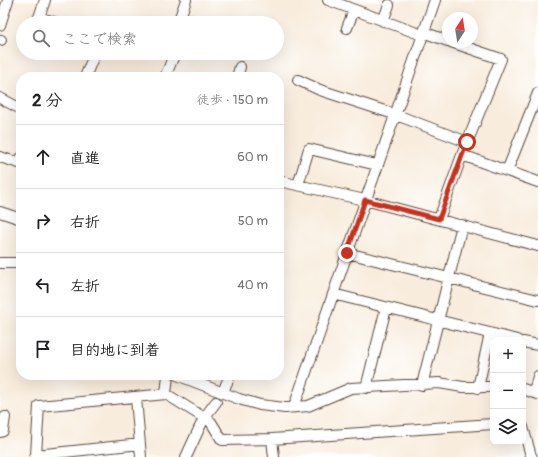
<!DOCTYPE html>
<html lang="ja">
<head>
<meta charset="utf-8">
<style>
  :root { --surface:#fff; --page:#f6f6f6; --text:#202124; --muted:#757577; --line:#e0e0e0 }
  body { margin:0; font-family:Pangolin,"Klee One",sans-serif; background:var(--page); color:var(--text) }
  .controls { position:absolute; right:12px; bottom:12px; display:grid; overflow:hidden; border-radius:8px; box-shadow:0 4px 16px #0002 }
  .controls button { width:36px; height:36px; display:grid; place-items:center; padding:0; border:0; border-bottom:1px solid var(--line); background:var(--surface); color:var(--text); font:20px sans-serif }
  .compass { position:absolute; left:442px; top:12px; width:36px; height:36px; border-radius:50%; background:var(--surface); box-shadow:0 4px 16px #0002; rotate:12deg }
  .stop { position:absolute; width:12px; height:12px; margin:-9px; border:3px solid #c8321e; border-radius:50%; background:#fff }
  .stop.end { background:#c8321e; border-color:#fff; box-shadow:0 1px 4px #0008 }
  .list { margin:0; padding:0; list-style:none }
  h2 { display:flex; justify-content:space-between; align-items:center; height:52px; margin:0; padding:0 16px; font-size:17px }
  h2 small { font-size:13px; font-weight:400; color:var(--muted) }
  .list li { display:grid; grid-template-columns:26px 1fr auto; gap:12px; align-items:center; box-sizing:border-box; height:64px; padding:0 16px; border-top:1px solid var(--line) }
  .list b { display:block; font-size:15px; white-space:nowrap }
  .list em { font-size:13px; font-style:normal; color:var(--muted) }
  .icon { flex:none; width:22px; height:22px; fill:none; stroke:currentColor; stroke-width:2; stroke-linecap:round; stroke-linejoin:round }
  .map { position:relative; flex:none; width:538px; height:457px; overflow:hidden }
  .search { position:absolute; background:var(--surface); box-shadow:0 4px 16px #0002; left:16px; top:16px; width:268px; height:44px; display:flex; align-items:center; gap:10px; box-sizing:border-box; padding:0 14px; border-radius:22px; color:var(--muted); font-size:15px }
  .panel { position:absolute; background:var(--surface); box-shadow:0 4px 16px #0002; left:16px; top:72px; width:268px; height:308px; border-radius:16px }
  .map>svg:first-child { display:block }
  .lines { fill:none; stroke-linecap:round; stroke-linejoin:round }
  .minor-casing { stroke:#57473a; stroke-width:12 }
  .minor { stroke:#fff; stroke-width:10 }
  .route { stroke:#c8321e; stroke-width:5 }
</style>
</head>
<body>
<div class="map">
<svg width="538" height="457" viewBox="0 0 538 457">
  <rect width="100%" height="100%" fill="#fff"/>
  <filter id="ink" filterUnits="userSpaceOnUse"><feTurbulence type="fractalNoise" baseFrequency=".025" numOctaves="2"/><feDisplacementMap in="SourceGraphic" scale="8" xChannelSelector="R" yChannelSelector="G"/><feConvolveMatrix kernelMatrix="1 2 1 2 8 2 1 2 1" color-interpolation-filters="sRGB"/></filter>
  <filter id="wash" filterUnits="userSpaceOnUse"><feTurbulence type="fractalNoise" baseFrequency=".012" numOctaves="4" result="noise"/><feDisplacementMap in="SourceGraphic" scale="16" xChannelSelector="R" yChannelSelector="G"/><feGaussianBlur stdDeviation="0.9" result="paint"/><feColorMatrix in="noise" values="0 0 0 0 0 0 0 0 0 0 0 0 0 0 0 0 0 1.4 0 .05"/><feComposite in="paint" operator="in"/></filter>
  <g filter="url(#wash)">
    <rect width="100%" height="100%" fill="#f8ecdc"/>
  </g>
  <g filter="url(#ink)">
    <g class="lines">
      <g class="minor-casing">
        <path id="minor" d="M328 0 422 35
          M39 17 56 23
          M180 17 197 23
          M383 21 389 5
          M37 23 45 0
          M178 23 186 0
          M0 25 8 0
          M347 28 354 10
          M423 32 448 41
          M0 40H1
          M85 77 95 53
          M165 77 175 53
          M237 77 240 67
          M298 80 320 90 394 114 467 142
          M0 98 21 109
          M462 155 538 182
          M0 157 19 163 21 158
          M507 171 538 93
          M279 181 365 200 538 246
          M298 185 309 149 377 165
          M0 212 21 219
          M439 219 462 155 501 59 451 42
          M347 253 538 300
          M0 263H21
          M333 294 517 340
          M523 342 538 345
          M177 375 239 399 260 405 285 408 308 406 351 388 439 383 463 387H493
          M422 385 462 225
          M366 388 386 308
          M478 388 490 333
          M523 389 538 394
          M223 392 230 375
          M534 393 538 376
          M166 394 168 375
          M136 398 141 457
          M294 407 435 0
          M523 427 531 456 532 457
          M0 432 3 431 5 417
          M272 439 274 457
          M36 455 39 406 166 394 211 422 222 440 272 439 493 424
          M35 457 36 455 140 444
          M186 457 204 418 216 402"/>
      </g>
      <use href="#minor" class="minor"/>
    </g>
  </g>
  <g class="lines" filter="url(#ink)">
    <path class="route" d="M347 253 365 200 439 219 467 142"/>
  </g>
</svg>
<div class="controls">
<button>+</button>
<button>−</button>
<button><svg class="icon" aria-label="layers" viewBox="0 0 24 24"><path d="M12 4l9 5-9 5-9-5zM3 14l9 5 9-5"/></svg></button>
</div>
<svg class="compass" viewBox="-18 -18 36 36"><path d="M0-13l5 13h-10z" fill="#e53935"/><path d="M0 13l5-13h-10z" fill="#757577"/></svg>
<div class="stop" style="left:467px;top:142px"></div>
<div class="stop end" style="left:347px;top:253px"></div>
<div class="search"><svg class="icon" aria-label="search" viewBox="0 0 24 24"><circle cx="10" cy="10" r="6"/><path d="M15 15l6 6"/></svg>ここで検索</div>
<section class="panel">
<h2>2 分<small>徒歩 · 150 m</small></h2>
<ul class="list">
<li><svg class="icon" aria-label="ahead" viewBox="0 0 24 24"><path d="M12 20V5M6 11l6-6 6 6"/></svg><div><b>直進</b></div><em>60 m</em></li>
<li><svg class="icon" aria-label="right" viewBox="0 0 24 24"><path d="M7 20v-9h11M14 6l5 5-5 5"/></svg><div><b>右折</b></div><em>50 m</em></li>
<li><svg class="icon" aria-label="left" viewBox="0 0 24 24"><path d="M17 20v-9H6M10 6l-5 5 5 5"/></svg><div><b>左折</b></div><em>40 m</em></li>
<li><svg class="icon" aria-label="arrive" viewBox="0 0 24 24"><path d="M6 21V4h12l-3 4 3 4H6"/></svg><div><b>目的地に到着</b></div></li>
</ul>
</section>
</div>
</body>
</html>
